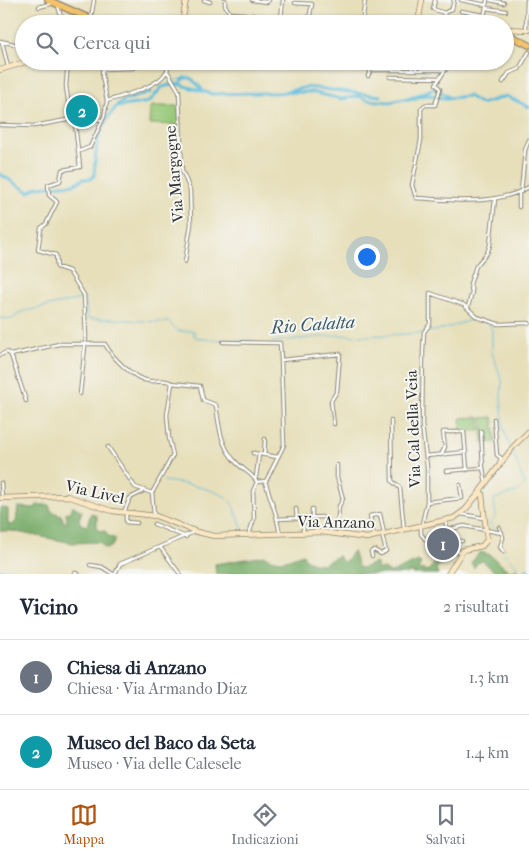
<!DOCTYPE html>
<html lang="it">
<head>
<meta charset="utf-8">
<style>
  :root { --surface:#fff; --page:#f2f2f3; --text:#1f2937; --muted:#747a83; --line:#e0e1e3; --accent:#b45309 }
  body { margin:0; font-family:"IM FELL French Canon",serif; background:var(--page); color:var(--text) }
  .you { position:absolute; left:366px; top:256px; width:18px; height:18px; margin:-12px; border:4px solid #fff; border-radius:50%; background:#1a73e8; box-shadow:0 0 0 8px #1a73e833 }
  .badge { display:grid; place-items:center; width:32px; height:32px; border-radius:50%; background:var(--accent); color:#fff; font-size:16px; font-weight:700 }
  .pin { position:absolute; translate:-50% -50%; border:2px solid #fff; box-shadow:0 1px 5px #0006 }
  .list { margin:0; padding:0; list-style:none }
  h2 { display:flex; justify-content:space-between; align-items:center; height:65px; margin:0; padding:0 20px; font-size:21px }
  h2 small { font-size:16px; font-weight:400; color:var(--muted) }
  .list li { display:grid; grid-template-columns:32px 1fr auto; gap:15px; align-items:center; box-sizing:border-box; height:75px; padding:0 20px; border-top:1px solid var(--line) }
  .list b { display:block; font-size:19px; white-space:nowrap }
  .list p { margin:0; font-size:16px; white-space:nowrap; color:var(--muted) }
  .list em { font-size:16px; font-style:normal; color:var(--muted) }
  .icon { flex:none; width:28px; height:28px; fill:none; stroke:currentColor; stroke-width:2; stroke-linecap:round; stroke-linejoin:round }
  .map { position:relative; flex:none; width:529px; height:574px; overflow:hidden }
  .search { position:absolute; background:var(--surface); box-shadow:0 1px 4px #0004; left:15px; right:15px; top:15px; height:55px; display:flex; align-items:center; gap:12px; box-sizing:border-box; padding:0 18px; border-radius:28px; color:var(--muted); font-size:19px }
  .sheet { height:215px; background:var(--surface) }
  nav { display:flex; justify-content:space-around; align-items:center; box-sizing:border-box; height:70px; border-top:1px solid var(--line); background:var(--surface); font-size:14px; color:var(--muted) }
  nav a { display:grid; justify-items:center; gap:2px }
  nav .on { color:var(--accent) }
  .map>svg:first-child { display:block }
  .green { fill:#96c777; stroke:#607951 }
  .forest { fill:#78ac68; stroke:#526c4a }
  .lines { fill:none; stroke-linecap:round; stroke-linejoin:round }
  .stream { stroke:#5cbbdb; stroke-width:1 }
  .canal { stroke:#5cbbdb; stroke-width:2.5 }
  .river { stroke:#5cbbdb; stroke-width:3 }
  .street-casing { stroke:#898572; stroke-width:4.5 }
  .secondary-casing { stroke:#898572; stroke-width:6 }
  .primary-casing { stroke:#898572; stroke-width:8 }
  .street { stroke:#fff; stroke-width:2.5 }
  .secondary { stroke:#fbe7c3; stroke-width:4.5 }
  .primary { stroke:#f4c26a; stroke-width:5.5 }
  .labels { text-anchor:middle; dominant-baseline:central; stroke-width:4; stroke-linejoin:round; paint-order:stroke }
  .street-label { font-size:16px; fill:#2b2b2b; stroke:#f6f6f2 }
  .water-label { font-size:18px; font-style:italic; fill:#3c5d69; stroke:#f6f6f2 }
</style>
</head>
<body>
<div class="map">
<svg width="529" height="574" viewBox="0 0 529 574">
  <rect width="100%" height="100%" fill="#f6f6f2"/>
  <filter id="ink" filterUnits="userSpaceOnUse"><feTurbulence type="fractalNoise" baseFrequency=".02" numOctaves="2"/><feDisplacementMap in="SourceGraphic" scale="10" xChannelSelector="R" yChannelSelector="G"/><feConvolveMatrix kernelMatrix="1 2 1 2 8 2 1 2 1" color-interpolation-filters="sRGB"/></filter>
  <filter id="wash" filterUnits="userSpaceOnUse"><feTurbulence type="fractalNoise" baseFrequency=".0096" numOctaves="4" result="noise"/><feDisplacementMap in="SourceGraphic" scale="20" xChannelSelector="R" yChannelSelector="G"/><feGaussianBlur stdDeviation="1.12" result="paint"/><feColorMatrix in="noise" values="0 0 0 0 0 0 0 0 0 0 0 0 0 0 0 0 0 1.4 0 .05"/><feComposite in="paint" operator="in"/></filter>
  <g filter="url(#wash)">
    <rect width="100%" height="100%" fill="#e7dfba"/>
    <path class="green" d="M153 106H179L180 125 149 124 150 107Z
      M479 417 480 431H461V418Z
      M493 417 496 442 483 443 481 418Z"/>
    <path class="forest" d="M37 505H49L51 511 61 515 64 522 67 523 66 512 70 513 73 506 82 511 79 520 81 524 87 526 91 513 97 516V530L105 531 108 536 116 539 112 546 106 549 99 542 73 543 11 531H0V507L8 509V524L12 525 16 522 18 507 35 508Z
      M353 551 358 567 363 568 375 563 378 565 376 569H384L391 573 418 561 421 563 418 569 428 571 438 559 435 555 440 552 445 558 436 569 438 574H413L412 572 407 574H216L215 564 265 556C282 565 287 559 303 554L305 559 313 563 323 564 338 556 344 563Z
      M480 552 490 555 510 572 517 568 519 574H497L483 561 477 563 474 568 471 563Z"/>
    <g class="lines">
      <path class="stream" d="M165 86 172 81 182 79
        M0 318 12 319 21 312 85 298 87 317 90 319C117 318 142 322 169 322L177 331H194V336L201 339 256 341
        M272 342 339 335 365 336 424 333 447 328 473 319 489 323 492 330V353L502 380 501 398 504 429 510 447
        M512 450 525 485
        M164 481C181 483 219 488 231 502 234 505 235 511 237 516
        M238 516 244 533
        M497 531 489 524 496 517 494 499 517 492 524 485
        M504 553 516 565 520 574"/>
      <path class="canal" d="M0 570 34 574
        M52 574H69
        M522 574 528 569"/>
      <path class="river" d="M180 84 184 78H191L202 89
        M283 92 307 87 381 96
        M405 99C414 101 417 96 426 95 435 94 442 101 452 98
        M117 105 125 100 151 92
        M0 174 29 192 37 187 75 184 83 179H91L94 176C97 144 94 134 116 107L149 102 162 87 178 84 212 94 312 92 341 99 359 96 368 100 390 102 413 97 435 88 450 98 468 96 481 104 506 96 529 107"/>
    </g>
  </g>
  <g filter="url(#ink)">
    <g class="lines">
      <g class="street-casing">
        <path id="street" d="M204 0 210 2
          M225 0V5L229 12 227 24
          M252 0 267 2 269 0
          M435 0 433 9 444 13
          M461 0 486 5
          M490 0 504 3
          M295 3 312 4 308 24
          M58 6 63 24
          M39 7 54 3
          M486 8 506 11
          M461 11 484 15
          M229 13 245 14
          M252 15 291 21 293 24
          M91 18 94 0
          M281 19 283 0
          M32 20 60 17
          M80 24 81 17
          M362 24 365 0
          M445 24 444 13 452 9 454 0
          M483 24 487 0
          M526 30 527 0
          M0 41 24 46
          M2 42 8 67
          M68 61 66 86 70 114 75 124 80 167 62 170 60 181 48 185 49 195 57 202 46 224 41 228 38 250 56 255 57 267 69 271 84 295 86 337 80 394
          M169 61 167 71 179 91 182 170 190 190 191 224 185 262
          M372 61 371 70H444
          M416 61V70
          M451 61 436 84 440 89 435 105H425L421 109V140L412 185 416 198C453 200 495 206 529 187
          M103 69 133 68V61
          M412 70V61
          M368 76 371 69
          M390 77 439 78
          M503 82 509 73 519 69 529 52
          M107 101C122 96 159 87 166 72
          M0 125 34 126 83 117 102 120
          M80 151 90 147 104 117 107 101 102 75 103 61
          M519 192V207
          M521 192 525 150 529 140
          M468 307 472 292 470 284 476 266 487 253 490 245 495 199
          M223 342 280 343 281 360
          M0 355 7 352 11 355 59 344H105C112 357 133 379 149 381 158 382 163 378 172 383L167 415 169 438 173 455 152 493 154 515
          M11 355 26 401
          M172 383 200 386 203 400 216 405C219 425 220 444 234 460 241 469 251 472 257 482
          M494 419 497 455 501 458 499 464
          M391 421 392 481 400 488 404 530
          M481 431 483 468
          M108 447 135 487 152 493
          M253 453 259 454
          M264 455 265 439
          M441 455 445 447 443 432H464L467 470
          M426 456 466 452
          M446 471 483 468 486 483
          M256 477 259 454 278 457
          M266 481 284 445 281 360 340 354 337 391 331 401 334 424
          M1 483 2 498
          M427 502 462 498 460 485
          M296 509 297 519
          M312 509V518
          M124 512 130 498 142 492
          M126 513V522L137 523
          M461 514 484 518
          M277 519 322 517
          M154 524 186 537
          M422 524 427 502V467L422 425 423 351 424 332 430 324V293L464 305 477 317 498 324 529 323
          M421 526V534L425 539 435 541 440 534 446 530V521
          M499 527 502 533
          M446 530 464 526 502 533 503 538 500 547 504 552
          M303 532 304 518
          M329 533 338 517 339 506 343 499 337 477V465
          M249 534 254 519 253 491 257 482 265 481 276 515 280 534
          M374 536 370 516 380 514 384 533
          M160 547 180 574
          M460 553 451 545 454 541H462
          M372 556 371 552 374 550 381 554 386 551 382 535
          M90 565 102 567 113 574
          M75 573 78 574
          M115 574 120 564 194 532"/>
      </g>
      <g class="secondary-casing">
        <path id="secondary" d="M418 23 422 0
          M182 24 186 0
          M505 29 529 30
          M0 70 29 61
          M480 491 513 447 529 431
          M0 498 67 496 112 511 156 516 197 532 214 536 321 532 367 538 454 518 465 510 481 491
          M448 574 463 550 482 546 487 540 482 494"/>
      </g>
      <g class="primary-casing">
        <path id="primary" d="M48 0 102 24
          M410 24 414 21 418 24
          M505 33 529 45"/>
      </g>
      <use href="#street" class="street"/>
      <use href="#secondary" class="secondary"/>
      <use href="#primary" class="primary"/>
    </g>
  </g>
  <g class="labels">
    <g class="street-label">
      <text transform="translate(174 174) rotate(-95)">Via Margogne</text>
      <text transform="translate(413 429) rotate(-92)">Via Cal della Veia</text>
      <text transform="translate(95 492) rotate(13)">Via Livel</text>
      <text transform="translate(336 522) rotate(1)">Via Anzano</text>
    </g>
    <g class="water-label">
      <text transform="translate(313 325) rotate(-4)">Rio Calalta</text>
    </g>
  </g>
</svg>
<div class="you"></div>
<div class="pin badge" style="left:443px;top:544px;background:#6b7280">1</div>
<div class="pin badge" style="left:82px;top:111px;background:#0f9aa8">2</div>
<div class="search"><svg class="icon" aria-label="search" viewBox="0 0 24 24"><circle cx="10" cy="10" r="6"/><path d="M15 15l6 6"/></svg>Cerca qui</div>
</div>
<section class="sheet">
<h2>Vicino<small>2 risultati</small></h2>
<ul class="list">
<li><span class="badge" style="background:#6b7280">1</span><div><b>Chiesa di Anzano</b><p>Chiesa · Via Armando Diaz</p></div><em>1.3 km</em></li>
<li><span class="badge" style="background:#0f9aa8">2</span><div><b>Museo del Baco da Seta</b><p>Museo · Via delle Calesele</p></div><em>1.4 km</em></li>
</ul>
</section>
<nav>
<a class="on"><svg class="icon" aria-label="map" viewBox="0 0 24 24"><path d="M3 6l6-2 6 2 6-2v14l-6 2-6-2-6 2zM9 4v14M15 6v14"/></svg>Mappa</a>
<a><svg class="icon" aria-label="directions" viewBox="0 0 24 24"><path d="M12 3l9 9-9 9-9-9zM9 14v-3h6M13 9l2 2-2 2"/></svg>Indicazioni</a>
<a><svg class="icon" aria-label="saved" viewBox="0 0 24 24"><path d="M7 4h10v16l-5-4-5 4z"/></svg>Salvati</a>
</nav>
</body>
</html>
